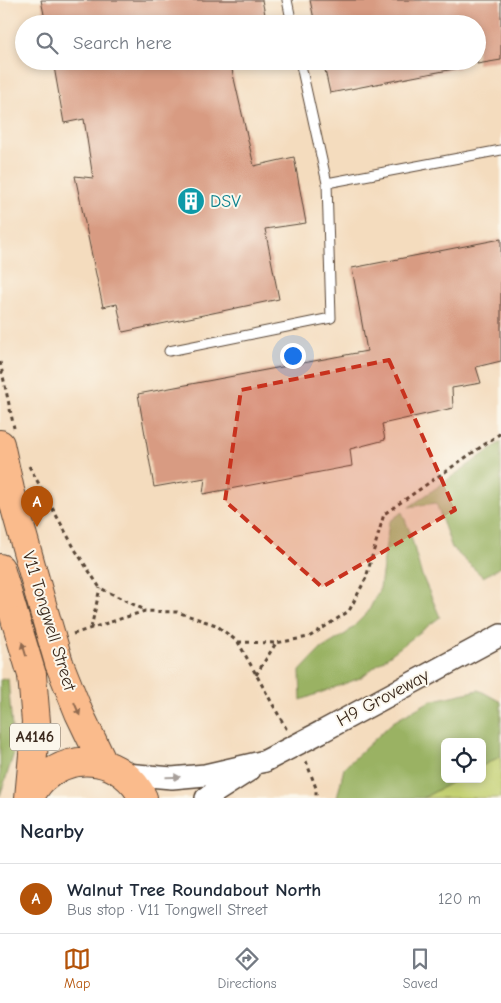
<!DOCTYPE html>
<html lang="en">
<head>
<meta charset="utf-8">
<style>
  :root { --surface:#fff; --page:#f2f2f3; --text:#1f2937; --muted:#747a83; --line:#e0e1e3; --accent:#b45309 }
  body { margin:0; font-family:"Comic Neue",sans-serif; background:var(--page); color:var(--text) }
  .controls { position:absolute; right:15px; bottom:15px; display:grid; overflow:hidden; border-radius:8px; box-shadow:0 2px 8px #0003 }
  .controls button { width:45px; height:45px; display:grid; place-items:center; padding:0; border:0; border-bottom:1px solid var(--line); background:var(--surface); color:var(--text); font:25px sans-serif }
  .you { position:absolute; left:292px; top:355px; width:18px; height:18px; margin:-12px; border:4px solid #fff; border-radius:50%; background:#1a73e8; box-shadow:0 0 0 8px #1a73e833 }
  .badge { display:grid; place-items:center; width:32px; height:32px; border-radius:50%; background:var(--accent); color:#fff; font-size:16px; font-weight:700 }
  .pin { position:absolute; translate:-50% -41px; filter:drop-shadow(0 1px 2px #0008) }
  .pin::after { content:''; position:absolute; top:26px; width:18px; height:15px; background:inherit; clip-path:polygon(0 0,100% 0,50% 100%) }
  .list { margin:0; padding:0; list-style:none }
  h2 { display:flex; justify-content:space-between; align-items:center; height:65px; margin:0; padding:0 20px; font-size:21px }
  h2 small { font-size:16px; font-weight:400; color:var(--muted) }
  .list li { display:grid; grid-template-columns:32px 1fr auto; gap:15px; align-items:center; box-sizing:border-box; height:70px; padding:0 20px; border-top:1px solid var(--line) }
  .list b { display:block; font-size:19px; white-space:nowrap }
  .list p { margin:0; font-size:16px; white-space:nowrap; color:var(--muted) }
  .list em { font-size:16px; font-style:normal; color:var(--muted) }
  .icon { flex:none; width:28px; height:28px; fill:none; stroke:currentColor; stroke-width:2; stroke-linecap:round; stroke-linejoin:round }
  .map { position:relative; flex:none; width:501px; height:798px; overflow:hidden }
  .search { position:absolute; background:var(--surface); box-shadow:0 2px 8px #0003; left:15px; right:15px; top:15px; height:55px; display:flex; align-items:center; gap:12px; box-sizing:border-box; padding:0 18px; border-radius:28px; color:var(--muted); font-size:19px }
  .sheet { height:135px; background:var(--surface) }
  nav { display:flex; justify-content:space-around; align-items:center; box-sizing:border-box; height:70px; border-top:1px solid var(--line); background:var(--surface); font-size:14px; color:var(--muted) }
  nav a { display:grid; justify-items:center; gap:2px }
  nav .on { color:var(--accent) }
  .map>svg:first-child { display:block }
  .green { fill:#c3d071; stroke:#7f7d48 }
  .forest { fill:#9ab263; stroke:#6a6e40 }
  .building { fill:#d89b82 }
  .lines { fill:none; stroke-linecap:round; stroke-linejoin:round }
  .service-casing { stroke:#574536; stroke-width:11 }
  .tertiary-casing { stroke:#574536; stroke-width:24 }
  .trunk-casing { stroke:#574536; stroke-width:30 }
  .path { stroke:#574536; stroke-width:3; stroke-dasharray:4 4; stroke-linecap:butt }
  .service { stroke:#fff; stroke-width:9 }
  .tertiary { stroke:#fff; stroke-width:21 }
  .trunk { stroke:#fabb8c; stroke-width:28 }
  .tertiary-bridge-casing { stroke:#574536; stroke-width:24; stroke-linecap:butt }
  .trunk-bridge-casing { stroke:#574536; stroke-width:30; stroke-linecap:butt }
  .tertiary-bridge { stroke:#fff; stroke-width:21 }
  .trunk-bridge { stroke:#fabb8c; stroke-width:28 }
  .oneway { fill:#916b50 }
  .oneway2 { fill:#a79f9a }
  .marked { fill:#c8321e; fill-opacity:0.2; stroke:#c8321e; stroke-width:4; stroke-dasharray:10 6; stroke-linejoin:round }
  .labels { text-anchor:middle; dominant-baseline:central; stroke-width:4; stroke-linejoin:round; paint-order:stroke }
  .shield { fill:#fbf7ec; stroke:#75685c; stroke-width:1 }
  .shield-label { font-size:16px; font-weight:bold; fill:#3b2a1e }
  .culture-label { font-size:18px; fill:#0d838f; stroke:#fbf7ec; text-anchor:start }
  .street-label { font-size:18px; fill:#3b2a1e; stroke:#fbf7ec }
</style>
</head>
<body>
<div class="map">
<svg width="501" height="798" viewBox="0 0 501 798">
  <rect width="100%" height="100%" fill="#fbf7ec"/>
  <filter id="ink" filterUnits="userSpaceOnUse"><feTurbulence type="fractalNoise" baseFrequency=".02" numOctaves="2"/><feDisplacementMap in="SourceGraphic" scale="10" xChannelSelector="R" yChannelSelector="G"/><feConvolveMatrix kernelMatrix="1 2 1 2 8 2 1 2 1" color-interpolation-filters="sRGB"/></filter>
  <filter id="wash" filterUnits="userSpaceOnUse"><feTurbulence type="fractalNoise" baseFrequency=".0096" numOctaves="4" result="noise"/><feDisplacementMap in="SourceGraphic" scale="20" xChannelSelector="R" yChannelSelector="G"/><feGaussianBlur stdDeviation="1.12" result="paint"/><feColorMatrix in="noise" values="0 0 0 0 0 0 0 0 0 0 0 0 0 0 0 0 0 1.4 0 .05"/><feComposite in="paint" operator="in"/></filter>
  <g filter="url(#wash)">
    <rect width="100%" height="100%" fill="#f4dcbe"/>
    <path class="green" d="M501 756V798H423L458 779H482V766Z"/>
    <path class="forest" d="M501 442V567L483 577 452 548 436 503 409 507Z
      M402 512 410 532 421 573 440 617 360 678 301 700 300 671 321 649 347 633 368 612 380 588 389 522Z
      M8 678 14 753 0 796V680Z
      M479 690 501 702V756L482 766V742H445V779H458L423 798H337L344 768 393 722 430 701Z"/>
    <g id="blocks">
      <path class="building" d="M41 0H262L267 24H46Z
        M310 0H501V60L477 64V24H315Z
        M53 61H230L254 166 294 157 306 223 265 229 279 299 123 332 117 304 103 307 75 176 93 178 84 119 64 123Z
        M323 61H459V68L330 93Z
        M501 239V361L476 367 481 383 452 388 453 408 382 424 385 440 350 449 352 466 203 494 205 478 154 487 138 394 367 351 352 268Z"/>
    </g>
  </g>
  <g filter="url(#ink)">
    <use href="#blocks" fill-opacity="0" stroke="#574536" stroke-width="1"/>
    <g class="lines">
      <g class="service-casing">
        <path id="service" d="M287 0 292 24
          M300 61 327 183
          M169 351 331 318 327 183 501 150"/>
      </g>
      <g class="tertiary-casing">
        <path id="tertiary" d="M321 732 501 635
          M125 774 172 778 205 775 265 761
          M206 798 250 770"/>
      </g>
      <g class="trunk-casing">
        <path id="trunk" d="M0 444 10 490 43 608
          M0 568 16 622
          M59 663 79 713 103 763
          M29 798C33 792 37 784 43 779 75 749 124 759 143 798
          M29 798 36 722 32 675"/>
      </g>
      <path class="path" d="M0 362 14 428
        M29 466 76 551 100 588 145 610
        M37 512 50 506
        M91 628 100 588
        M73 634 145 611 177 612 216 625 238 642 287 730
        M238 642 276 643
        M256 675 276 643 309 637 349 611 366 578 384 514 501 433
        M306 761 316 788V798"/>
      <use href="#service" class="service"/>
      <use href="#tertiary" class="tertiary"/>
      <use href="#trunk" class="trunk"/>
      <g class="tertiary-bridge-casing">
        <path id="tertiary-bridge" d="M265 761 321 732"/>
      </g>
      <g class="trunk-bridge-casing">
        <path id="trunk-bridge" d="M43 608 59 663
          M16 622 32 675"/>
      </g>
      <use href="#tertiary-bridge" class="tertiary-bridge"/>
      <use href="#trunk-bridge" class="trunk-bridge"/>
    </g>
    <defs><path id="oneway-solid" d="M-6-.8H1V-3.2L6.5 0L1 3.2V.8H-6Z" transform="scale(1.25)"/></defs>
    <g class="oneway">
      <use href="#oneway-solid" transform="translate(24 649) rotate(-107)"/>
      <use href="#oneway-solid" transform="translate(77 709) rotate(67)"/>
    </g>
    <use class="oneway2" href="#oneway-solid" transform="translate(173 777) rotate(-1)"/>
  </g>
  <path class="marked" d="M389 360 455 510 322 587 225 501 241 390Z"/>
  <defs>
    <g id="building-disc" transform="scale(1.4375)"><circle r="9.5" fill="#0f9aa8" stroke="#fbf7ec"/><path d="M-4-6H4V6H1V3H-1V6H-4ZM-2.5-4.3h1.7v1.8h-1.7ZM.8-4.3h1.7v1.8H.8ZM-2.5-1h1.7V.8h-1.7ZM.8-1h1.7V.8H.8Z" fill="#fff"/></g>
  </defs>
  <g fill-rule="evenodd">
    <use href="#building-disc" x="191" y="201"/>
  </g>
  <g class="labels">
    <rect class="shield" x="10" y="723.5" width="50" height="27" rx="4"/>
    <g class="shield-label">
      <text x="35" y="737">A4146</text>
    </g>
    <g class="culture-label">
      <text x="210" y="201">DSV</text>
    </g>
    <g class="street-label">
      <text transform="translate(49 621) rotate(73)">V11 Tongwell Street</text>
      <text transform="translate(383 698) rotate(-28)">H9 Groveway</text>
    </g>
  </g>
</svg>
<div class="controls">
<button><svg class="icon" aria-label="locate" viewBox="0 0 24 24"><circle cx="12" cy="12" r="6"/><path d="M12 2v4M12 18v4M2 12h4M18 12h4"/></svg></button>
</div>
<div class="you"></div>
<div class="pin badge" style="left:37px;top:527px">A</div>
<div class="search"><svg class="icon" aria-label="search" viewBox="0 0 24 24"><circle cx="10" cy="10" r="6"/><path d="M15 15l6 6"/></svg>Search here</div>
</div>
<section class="sheet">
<h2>Nearby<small></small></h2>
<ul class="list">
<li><span class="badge">A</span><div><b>Walnut Tree Roundabout North</b><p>Bus stop · V11 Tongwell Street</p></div><em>120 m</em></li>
</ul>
</section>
<nav>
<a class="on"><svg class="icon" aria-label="map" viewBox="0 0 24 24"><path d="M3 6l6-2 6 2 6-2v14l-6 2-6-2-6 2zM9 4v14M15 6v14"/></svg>Map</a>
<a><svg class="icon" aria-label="directions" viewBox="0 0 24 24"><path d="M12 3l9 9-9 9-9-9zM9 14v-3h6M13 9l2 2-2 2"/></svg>Directions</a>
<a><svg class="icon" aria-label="saved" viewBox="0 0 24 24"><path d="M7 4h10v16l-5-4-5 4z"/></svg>Saved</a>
</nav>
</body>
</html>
